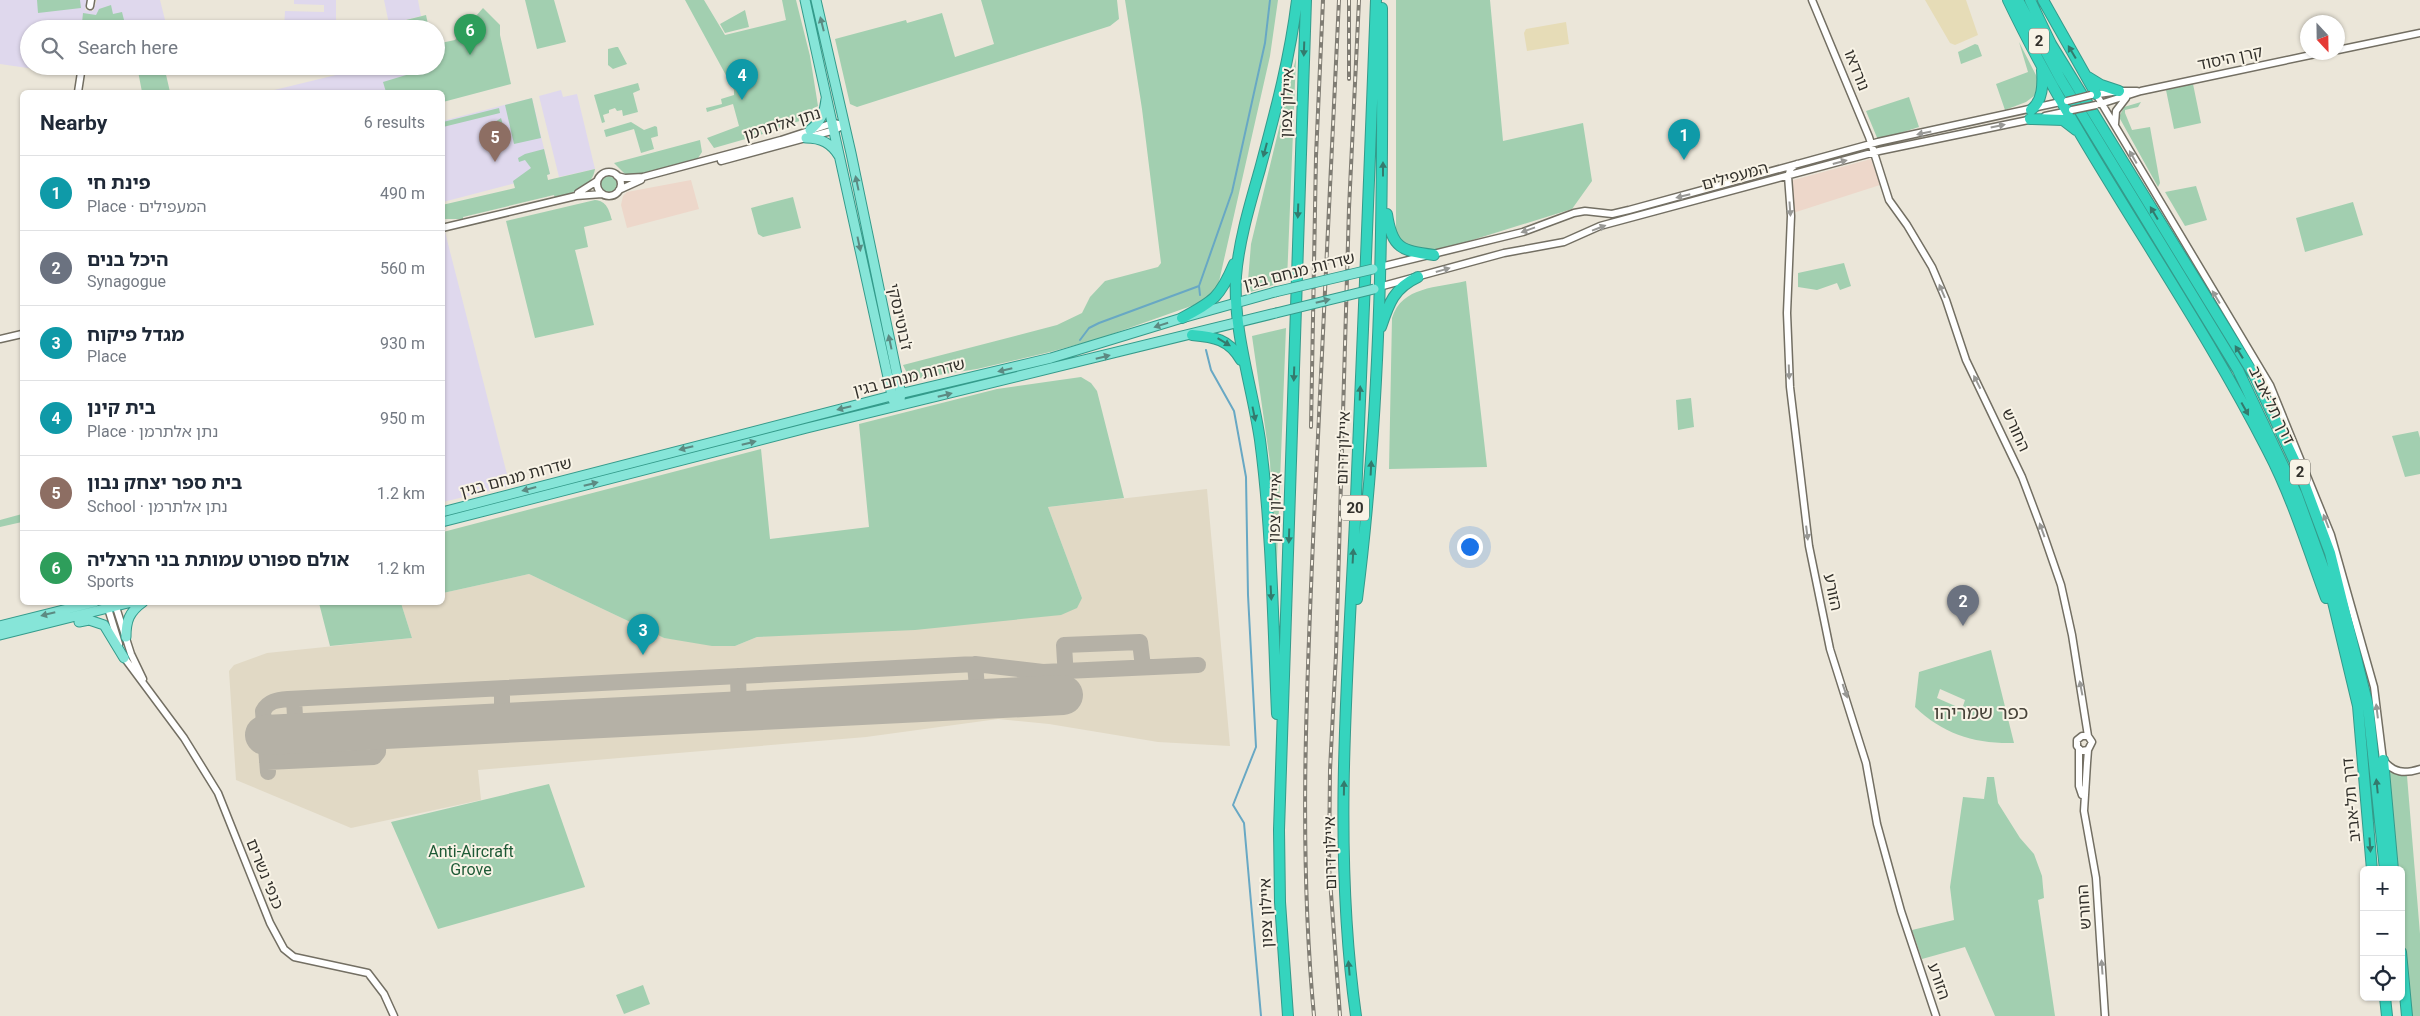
<!DOCTYPE html>
<html lang="en">
<head>
<meta charset="utf-8">
<style>
  :root { --surface:#fff; --page:#f2f2f3; --text:#1f2937; --muted:#747a83; --line:#e0e1e3; --accent:#111827 }
  body { margin:0; font-family:Roboto,"Noto Sans Hebrew",sans-serif; background:var(--page); color:var(--text) }
  .controls { position:absolute; right:15px; bottom:15px; display:grid; overflow:hidden; border-radius:8px; box-shadow:0 1px 4px #0004 }
  .controls button { width:45px; height:45px; display:grid; place-items:center; padding:0; border:0; border-bottom:1px solid var(--line); background:var(--surface); color:var(--text); font:25px sans-serif }
  .compass { position:absolute; left:2300px; top:15px; width:45px; height:45px; border-radius:50%; background:var(--surface); box-shadow:0 1px 4px #0004; rotate:158deg }
  .you { position:absolute; left:1469px; top:546px; width:18px; height:18px; margin:-12px; border:4px solid #fff; border-radius:50%; background:#1a73e8; box-shadow:0 0 0 8px #1a73e833 }
  .badge { display:grid; place-items:center; width:32px; height:32px; border-radius:50%; background:var(--accent); color:#fff; font-size:16px; font-weight:700 }
  .pin { position:absolute; translate:-50% -41px; filter:drop-shadow(0 1px 2px #0008) }
  .pin::after { content:''; position:absolute; top:26px; width:18px; height:15px; background:inherit; clip-path:polygon(0 0,100% 0,50% 100%) }
  .list { margin:0; padding:0; list-style:none }
  h2 { display:flex; justify-content:space-between; align-items:center; height:65px; margin:0; padding:0 20px; font-size:21px }
  h2 small { font-size:16px; font-weight:400; color:var(--muted) }
  .list li { display:grid; grid-template-columns:32px 1fr auto; gap:15px; align-items:center; box-sizing:border-box; height:75px; padding:0 20px; border-top:1px solid var(--line) }
  .list b { display:block; font-size:19px; white-space:nowrap }
  .list p { margin:0; font-size:16px; white-space:nowrap; color:var(--muted) }
  .list em { font-size:16px; font-style:normal; color:var(--muted) }
  .icon { flex:none; width:28px; height:28px; fill:none; stroke:currentColor; stroke-width:2; stroke-linecap:round; stroke-linejoin:round }
  .map { position:relative; flex:none; width:2420px; height:1016px; overflow:hidden }
  .search { position:absolute; background:var(--surface); box-shadow:0 1px 4px #0004; left:20px; top:20px; width:425px; height:55px; display:flex; align-items:center; gap:12px; box-sizing:border-box; padding:0 18px; border-radius:28px; color:var(--muted); font-size:19px }
  .panel { position:absolute; background:var(--surface); box-shadow:0 1px 4px #0004; left:20px; top:90px; width:425px; height:515px; border-radius:8px }
  .map>svg:first-child { display:block }
  .commercial { fill:#edd7ca }
  .built { fill:#e1d9c5 }
  .education { fill:#dfd8ed }
  .green { fill:#a2cfb0; fill-rule:evenodd }
  .sand { fill:#e6dcb7 }
  .lines { fill:none; stroke-linecap:round; stroke-linejoin:round }
  .stream { stroke:#68a8c4; stroke-width:2 }
  .taxiway { stroke:#b5b1a6; stroke-width:16 }
  .runway { stroke:#b5b1a6; stroke-width:40 }
  .minor-casing { stroke:#736f63; stroke-width:9 }
  .major-casing { stroke:#349b8b; stroke-width:11 }
  .highway-casing { stroke:#349b8b; stroke-width:12 }
  .minor { stroke:#fff; stroke-width:6 }
  .major { stroke:#86e5d8; stroke-width:9 }
  .highway { stroke:#35d4be; stroke-width:10 }
  .rail-casing { stroke:#7f7c73; stroke-width:4 }
  .rail { stroke:#f8f3e6; stroke-width:2; stroke-dasharray:5.5; stroke-linecap:butt }
  .minor-bridge-casing { stroke:#736f63; stroke-width:9; stroke-linecap:butt }
  .major-bridge-casing { stroke:#349b8b; stroke-width:11; stroke-linecap:butt }
  .minor-bridge { stroke:#fff; stroke-width:6 }
  .major-bridge { stroke:#86e5d8; stroke-width:9 }
  .oneway { fill:#5c8a82 }
  .oneway2 { fill:#337a6d }
  .oneway3 { fill:#989895 }
  .labels { text-anchor:middle; dominant-baseline:central; stroke-width:4; stroke-linejoin:round; paint-order:stroke }
  .shield { fill:#f8f3e6; stroke:#6d6a63; stroke-width:1 }
  .shield-label { font-size:15px; font-weight:bold; fill:#32302b }
  .street-label { font-size:16px; fill:#32302b; stroke:#f8f3e6 }
  .park-label { font-size:16px; fill:#1e5a36; stroke:#f8f3e6 }
  .quarter-label { font-size:19px; fill:#48443a; stroke:#f8f3e6 }
</style>
</head>
<body>
<div class="map">
<svg width="2420" height="1016" viewBox="0 0 2420 1016">
  <rect width="100%" height="100%" fill="#ebe6d9"/>
  <path class="commercial" d="M1871 159 1880 185 1793 213 1790 181Z
    M691 180 699 209 627 228 621 205 623 196 627 192Z"/>
  <path class="built" d="M1207 489 1230 746 1158 742 1049 724 998 719 866 737 478 770 481 800 351 828 236 780 229 671 234 665 267 653 412 638 401 603 442 602 443 593 529 574 664 638 735 646 757 637 1082 598 1048 507Z"/>
  <path class="education" d="M0 0H87L85 10 93 11 97 0H160L165 20 126 29 83 26 82 29H29V66H77L76 75 0 64Z
    M294 0H336V29L284 28 285 11 324 12V5L294 4Z
    M384 0H418L421 16 389 24Z
    M373 66H434L441 92H266Z
    M561 90 563 97 577 94 595 169 559 177 539 96Z
    M532 98 550 174 443 202 442 121Z
    M445 232 510 486 443 502 442 233Z"/>
  <path class="green" d="M37 0H80L81 8 38 13Z
    M525 0H554L566 42 537 49Z
    M685 0H704L725 35 786 20 782 0H796L810 56 818 106 814 108 815 116 775 129H760L763 134 714 148 707 138 739 126 733 104 707 112 706 108 722 104 721 99 734 95V90Z
    M981 0H1117L1119 19 1110 26 857 107 850 104 835 39 906 20 907 23 942 13 955 57 994 44Z
    M1125 0H1278L1270 56 1218 286 1206 299 1194 305 1098 339 1050 352 977 369 913 379 908 375 903 365 1057 325 1082 313 1090 297 1105 281 1158 267 1161 263 1142 109Z
    M1396 0H1490L1503 141 1583 123 1592 181 1572 209 1434 252C1417 251 1407 247 1396 234Z
    M111 5 113 14 122 12 126 28 129 29H99V25L82 23 83 13 96 15 99 9Z
    M483 8 500 25V35L511 84 443 102 442 92H386L383 82 436 66V44L455 40Z
    M745 10 749 27 725 33 720 24Z
    M426 15 429 29H408L406 20Z
    M167 21 169 29H131Z
    M2019 42 2038 79V93L2026 102 2005 110 1996 84 2028 72Z
    M1975 44 1978 45 1982 56 1961 64 1958 52Z
    M616 47H618L627 64 613 69 608 65V49Z
    M1296 58 1287 281 1247 293 1251 244Z
    M137 66H164L170 92H142Z
    M638 83 640 90 633 93 638 112 623 116 622 110 617 111 615 108 609 110V113L603 115 605 122 602 123 594 95Z
    M2193 84 2201 123 2174 129 2166 90Z
    M1909 97 1919 127 1878 140 1866 111Z
    M532 98 541 138 514 144 505 105Z
    M2141 102 2138 107 2125 110V113L2132 130 2150 127 2160 183 2158 187 2119 117 2124 107Z
    M499 108 500 113 443 127V122Z
    M501 118 506 135 491 136 486 128Z
    M631 122 644 130 655 126 657 127 658 136 651 138 654 149 641 153 634 129 606 137 604 130Z
    M700 140 702 152 696 161 650 171 645 175H626L614 163Z
    M544 149 550 174 547 175 548 180 595 169C592 189 572 192 555 198L554 195 463 217V219H443L442 205 515 188 513 181 531 168 525 160 519 162 518 158 525 154Z
    M601 184a8 8 0 1 1 16 0a8 8 0 1 1-16 0Z
    M2196 186 2207 220 2185 226 2165 192Z
    M793 197 801 228 763 237 758 234 751 208Z
    M595 200C607 201 609 210 612 220L584 227 588 247 575 250 594 325 535 338 506 221Z
    M2353 202 2363 235 2305 252 2296 218Z
    M1844 263 1851 286 1840 290 1837 283 1817 290 1798 287V273Z
    M1466 281 1487 467 1389 469 1392 318C1402 286 1437 288 1466 281Z
    M1286 328 1276 584 1270 462 1252 336Z
    M1081 377 1091 383 1097 391 1124 498 1048 507 1082 598 1077 608 1061 615 915 630 757 637 735 646H712L664 638 529 574 443 593V532L761 449 770 539 869 527 859 424 997 389Z
    M1691 398 1694 427 1678 430 1676 400Z
    M2418 431 2420 438V474L2405 477 2392 436Z
    M22 514V522L0 527V520Z
    M319 603H401L412 638 330 646Z
    M1991 650 2014 743C1975 744 1943 734 1915 707L1919 672ZM1940 689 1965 700 1962 709 1937 698Z
    M2388 771 2407 776 2420 934V1016H2410L2401 934V870H2396Z
    M1987 777H1994L1998 803 2020 838 2034 854 2042 876 2044 898 2038 900 2055 1016H1995L1965 947 1922 959 1912 930 1954 920 1950 887 1963 797 1984 799Z
    M549 784 585 887 438 929 391 822Z
    M643 985 650 1004 624 1014 616 995Z"/>
  <path class="sand" d="M1925 0H1966L1978 35 1955 45 1950 43Z
    M1566 22 1569 44 1527 51 1524 33 1526 29Z"/>
  <g class="lines">
    <path class="stream" d="M1200 295 1199 286 1232 192 1265 43 1270 0
      M1080 340 1089 328 1099 323 1199 286
      M1206 350 1211 370 1234 411 1246 477 1248 595 1256 747 1233 805 1244 823 1261 1016"/>
    <path class="taxiway" d="M975 664 978 699
      M738 676 739 711
      M502 689V723
      M1063 695 1066 678 1064 645 1140 642 1143 667H1153
      M294 699 296 734
      M267 762 374 757 378 752 379 729
      M268 772 263 711C268 701 277 700 288 699L975 664 1043 672 1198 665"/>
    <path class="runway" d="M265 735 1063 695"/>
    <g class="minor-casing">
      <path id="minor" d="M1812 0 1869 137 1889 200 1907 225 1932 267 1946 300 1966 360 2022 477 2042 530 2061 585 2072 635 2088 736
        M90 6 91 0
        M2338 50 2420 33
        M78 92 82 66
        M2096 94 2270 385 2331 535 2374 687 2383 760C2394 773 2404 774 2420 769
        M2092 95 2119 91H2137
        M2100 104 2141 91 2325 52
        M2045 116 2069 111
        M2115 124 2116 111 2126 98
        M721 161 835 130 844 125
        M1797 164 1791 168 1788 176 1791 216 1787 313 1790 387 1809 546 1830 649 1866 763 1877 824 1901 911 1936 1016
        M597 184a12 12 0 1 1 24 0a12 12 0 1 1-24 0Z
        M617 176 625 178 643 177 781 140 833 123 844 125
        M619 190 641 180
        M578 193 597 181
        M442 228 576 196 602 194
        M1380 267 1523 232 1574 213 1585 211 1612 214 1629 210 1878 142 2065 101
        M1379 287 1504 253 1564 242 1600 226 1879 151 2033 119
        M0 339 22 334
        M106 602 119 644
        M115 604 131 654 143 679
        M123 656 184 738 218 793 270 923 284 949 294 957 368 973 384 994 394 1016
        M2079 749V786L2082 795
        M2088 750 2081 751 2077 746V740L2082 736H2088L2092 742 2088 750 2087 763 2084 811 2096 878 2105 1016"/>
    </g>
    <g class="major-casing">
      <path id="major" d="M805 0 893 400
        M816 0 851 153 901 394 900 399
        M810 130C821 122 825 112 826 99
        M806 138C821 138 831 143 839 156
        M442 512 891 396 1051 358 1182 318 1275 292
        M442 522 807 428 1276 313
        M79 622 89 620 104 625 124 658
        M0 626 95 602
        M0 635 132 602
        M126 637C126 621 129 612 143 602"/>
    </g>
    <g class="highway-casing">
      <path id="highway" d="M2008 0C2083 157 2189 296 2268 451 2292 497 2308 549 2326 598
        M2018 0 2061 80 2238 370 2297 495 2328 581 2358 706 2372 870
        M2030 0 2051 44 2254 375 2301 475 2330 553 2368 706 2385 870
        M2043 0 2096 94
        M2088 77 2101 85 2119 91
        M2031 110C2043 101 2043 84 2042 70
        M2030 119 2063 120 2076 130
        M1387 214C1392 248 1401 251 1434 255
        M1182 318C1214 301 1220 297 1234 264
        M1381 327C1389 303 1394 288 1418 277
        M1192 335C1214 337 1229 339 1241 360
        M1357 599C1382 403 1383 205 1382 8
        M1277 714C1273 623 1272 530 1260 440 1252 385 1233 332 1236 276 1239 240 1250 204 1260 169 1275 113 1290 58 1297 0
        M2383 760 2393 870
        M2401 952 2407 1016
        M2385 997 2387 1016
        M1288 1016 1280 902 1279 830 1306 0
        M1356 1016C1333 853 1347 685 1355 521 1363 347 1369 174 1376 0"/>
    </g>
    <use href="#minor" class="minor"/>
    <use href="#major" class="major"/>
    <use href="#highway" class="highway"/>
    <g class="rail-casing">
      <path id="rail" d="M1349 0V79
        M1311 427 1316 156 1323 0
        M1314 1016C1299 857 1306 700 1313 541 1321 361 1331 180 1339 0
        M1340 1016 1329 866 1330 770 1336 654 1349 208 1359 0"/>
    </g>
    <use href="#rail" class="rail"/>
    <g class="minor-bridge-casing">
      <path id="minor-bridge" d="M2067 101 2091 95
        M2072 110 2096 105"/>
    </g>
    <g class="major-bridge-casing">
      <path id="major-bridge" d="M1275 292 1373 269
        M1276 313 1374 289"/>
    </g>
    <use href="#minor-bridge" class="minor-bridge"/>
    <use href="#major-bridge" class="major-bridge"/>
  </g>
  <defs><path id="oneway-solid" d="M-6-.8H1V-3.2L6.5 0L1 3.2V.8H-6Z" transform="scale(1.25)"/></defs>
  <g class="oneway">
    <use href="#oneway-solid" transform="translate(822 24) rotate(-104)"/>
    <use href="#oneway-solid" transform="translate(857 183) rotate(-102)"/>
    <use href="#oneway-solid" transform="translate(859 244) rotate(78)"/>
    <use href="#oneway-solid" transform="translate(1323 301) rotate(-14)"/>
    <use href="#oneway-solid" transform="translate(1161 325) rotate(162)"/>
    <use href="#oneway-solid" transform="translate(890 342) rotate(-102)"/>
    <use href="#oneway-solid" transform="translate(1103 357) rotate(-14)"/>
    <use href="#oneway-solid" transform="translate(1005 370) rotate(167)"/>
    <use href="#oneway-solid" transform="translate(945 395) rotate(-14)"/>
    <use href="#oneway-solid" transform="translate(844 408) rotate(166)"/>
    <use href="#oneway-solid" transform="translate(749 443) rotate(-14)"/>
    <use href="#oneway-solid" transform="translate(686 448) rotate(166)"/>
    <use href="#oneway-solid" transform="translate(591 484) rotate(-14)"/>
    <use href="#oneway-solid" transform="translate(529 489) rotate(165)"/>
    <use href="#oneway-solid" transform="translate(48 614) rotate(166)"/>
  </g>
  <g class="oneway2">
    <use href="#oneway-solid" transform="translate(1304 49) rotate(92)"/>
    <use href="#oneway-solid" transform="translate(2072 52) rotate(-121)"/>
    <use href="#oneway-solid" transform="translate(1265 150) rotate(105)"/>
    <use href="#oneway-solid" transform="translate(1383 169) rotate(-90)"/>
    <use href="#oneway-solid" transform="translate(1298 211) rotate(92)"/>
    <use href="#oneway-solid" transform="translate(2154 213) rotate(-121)"/>
    <use href="#oneway-solid" transform="translate(1224 342) rotate(31)"/>
    <use href="#oneway-solid" transform="translate(2239 352) rotate(-122)"/>
    <use href="#oneway-solid" transform="translate(1294 374) rotate(92)"/>
    <use href="#oneway-solid" transform="translate(1360 393) rotate(-88)"/>
    <use href="#oneway-solid" transform="translate(2245 409) rotate(61)"/>
    <use href="#oneway-solid" transform="translate(1254 414) rotate(78)"/>
    <use href="#oneway-solid" transform="translate(1371 468) rotate(-87)"/>
    <use href="#oneway-solid" transform="translate(1289 536) rotate(92)"/>
    <use href="#oneway-solid" transform="translate(1353 556) rotate(-87)"/>
    <use href="#oneway-solid" transform="translate(1271 593) rotate(87)"/>
    <use href="#oneway-solid" transform="translate(2377 786) rotate(-96)"/>
    <use href="#oneway-solid" transform="translate(1344 788) rotate(-89)"/>
    <use href="#oneway-solid" transform="translate(2370 845) rotate(86)"/>
    <use href="#oneway-solid" transform="translate(1349 968) rotate(-95)"/>
  </g>
  <g class="oneway3">
    <use href="#oneway-solid" transform="translate(1998 126) rotate(-12)"/>
    <use href="#oneway-solid" transform="translate(1924 133) rotate(168)"/>
    <use href="#oneway-solid" transform="translate(2133 157) rotate(-120)"/>
    <use href="#oneway-solid" transform="translate(1840 162) rotate(-15)"/>
    <use href="#oneway-solid" transform="translate(1683 196) rotate(166)"/>
    <use href="#oneway-solid" transform="translate(1790 209) rotate(86)"/>
    <use href="#oneway-solid" transform="translate(1599 228) rotate(-21)"/>
    <use href="#oneway-solid" transform="translate(1528 230) rotate(160)"/>
    <use href="#oneway-solid" transform="translate(1443 270) rotate(-16)"/>
    <use href="#oneway-solid" transform="translate(1942 291) rotate(-113)"/>
    <use href="#oneway-solid" transform="translate(2216 297) rotate(-121)"/>
    <use href="#oneway-solid" transform="translate(1789 372) rotate(88)"/>
    <use href="#oneway-solid" transform="translate(1977 382) rotate(-117)"/>
    <use href="#oneway-solid" transform="translate(2326 521) rotate(-111)"/>
    <use href="#oneway-solid" transform="translate(2042 530) rotate(-110)"/>
    <use href="#oneway-solid" transform="translate(1807 533) rotate(83)"/>
    <use href="#oneway-solid" transform="translate(2081 688) rotate(-101)"/>
    <use href="#oneway-solid" transform="translate(1845 691) rotate(71)"/>
    <use href="#oneway-solid" transform="translate(2377 711) rotate(-97)"/>
    <use href="#oneway-solid" transform="translate(2102 967) rotate(-94)"/>
  </g>
  <g class="labels">
    <g class="shield">
      <rect x="2029" y="28.5" width="20" height="25" rx="4"/>
      <rect x="2290" y="459.5" width="20" height="25" rx="4"/>
      <rect x="1341" y="495.5" width="28" height="25" rx="4"/>
    </g>
    <g class="shield-label">
      <text x="2039" y="41">2</text>
      <text x="2300" y="472">2</text>
      <text x="1355" y="508">20</text>
    </g>
    <g class="street-label">
      <text transform="translate(2230 58) rotate(-12)">קרן היסוד</text>
      <text transform="translate(1857 70) rotate(68)">נורדאו</text>
      <text transform="translate(1287 103) rotate(-88)">איילון צפון</text>
      <text transform="translate(782 124) rotate(-17)">נתן אלתרמן</text>
      <text transform="translate(1735 176) rotate(-15)">המעפילים</text>
      <text transform="translate(1299 271) rotate(-14)">שדרות מנחם בגין</text>
      <text transform="translate(900 317) rotate(78)">ז'בוטינסקי</text>
      <text transform="translate(909 377) rotate(-14)">שדרות מנחם בגין</text>
      <text transform="translate(2272 405) rotate(64)">דרך תל-אביב</text>
      <text transform="translate(2016 430) rotate(65)">החורש</text>
      <text transform="translate(1343 448) rotate(-88)">איילון דרום</text>
      <text transform="translate(516 477) rotate(-15)">שדרות מנחם בגין</text>
      <text transform="translate(1275 508) rotate(-88)">איילון צפון</text>
      <text transform="translate(1833 592) rotate(78)">הזורע</text>
      <text transform="translate(2351 800) rotate(-95)">דרך תל-אביב</text>
      <text transform="translate(1330 853) rotate(-91)">איילון דרום</text>
      <text transform="translate(265 874) rotate(68)">כנפי נשרים</text>
      <text transform="translate(2084 907) rotate(-94)">החורש</text>
      <text transform="translate(1266 913) rotate(-92)">איילון צפון</text>
      <text transform="translate(1939 981) rotate(71)">הזורע</text>
    </g>
    <g class="park-label">
      <text x="471" y="851">Anti-Aircraft<tspan x="471" dy="18">Grove</tspan></text>
    </g>
    <g class="quarter-label">
      <text x="1981" y="712">כפר שמריהו</text>
    </g>
  </g>
</svg>
<div class="controls">
<button>+</button>
<button>−</button>
<button><svg class="icon" aria-label="locate" viewBox="0 0 24 24"><circle cx="12" cy="12" r="6"/><path d="M12 2v4M12 18v4M2 12h4M18 12h4"/></svg></button>
</div>
<svg class="compass" viewBox="-18 -18 36 36"><path d="M0-13l5 13h-10z" fill="#e53935"/><path d="M0 13l5-13h-10z" fill="#747a83"/></svg>
<div class="you"></div>
<div class="pin badge" style="left:1684px;top:160px;background:#0f9aa8">1</div>
<div class="pin badge" style="left:1963px;top:626px;background:#6b7280">2</div>
<div class="pin badge" style="left:643px;top:655px;background:#0f9aa8">3</div>
<div class="pin badge" style="left:742px;top:100px;background:#0f9aa8">4</div>
<div class="pin badge" style="left:495px;top:162px;background:#8d6e63">5</div>
<div class="pin badge" style="left:470px;top:55px;background:#2e9e5b">6</div>
<div class="search"><svg class="icon" aria-label="search" viewBox="0 0 24 24"><circle cx="10" cy="10" r="6"/><path d="M15 15l6 6"/></svg>Search here</div>
<section class="panel">
<h2>Nearby<small>6 results</small></h2>
<ul class="list">
<li><span class="badge" style="background:#0f9aa8">1</span><div><b>פינת חי</b><p>Place · המעפילים</p></div><em>490 m</em></li>
<li><span class="badge" style="background:#6b7280">2</span><div><b>היכל בנים</b><p>Synagogue</p></div><em>560 m</em></li>
<li><span class="badge" style="background:#0f9aa8">3</span><div><b>מגדל פיקוח</b><p>Place</p></div><em>930 m</em></li>
<li><span class="badge" style="background:#0f9aa8">4</span><div><b>בית קינן</b><p>Place · נתן אלתרמן</p></div><em>950 m</em></li>
<li><span class="badge" style="background:#8d6e63">5</span><div><b>בית ספר יצחק נבון</b><p>School · נתן אלתרמן</p></div><em>1.2 km</em></li>
<li><span class="badge" style="background:#2e9e5b">6</span><div><b>אולם ספורט עמותת בני הרצליה</b><p>Sports</p></div><em>1.2 km</em></li>
</ul>
</section>
</div>
</body>
</html>
